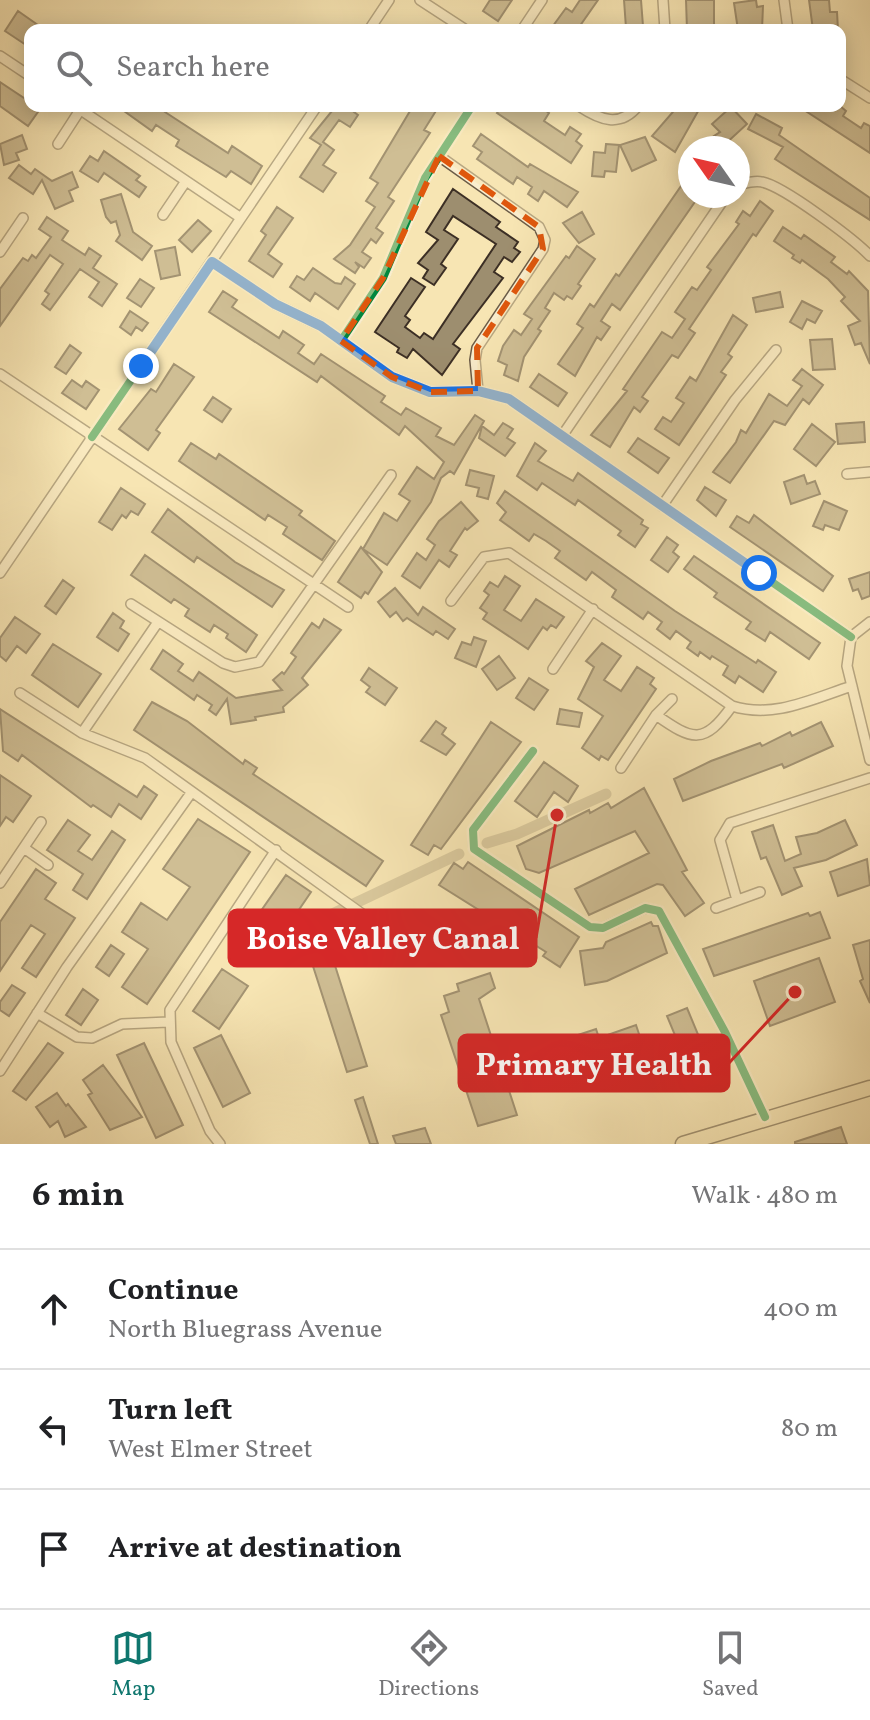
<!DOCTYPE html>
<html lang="en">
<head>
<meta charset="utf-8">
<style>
  :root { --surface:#fff; --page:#f6f6f6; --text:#202124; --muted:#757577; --line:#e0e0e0; --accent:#0f766e }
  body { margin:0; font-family:Vollkorn,serif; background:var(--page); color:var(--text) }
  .compass { position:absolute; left:678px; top:136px; width:72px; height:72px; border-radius:50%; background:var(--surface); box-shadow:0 4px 20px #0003; rotate:304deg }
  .stop { position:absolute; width:24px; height:24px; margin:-18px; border:6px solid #1a73e8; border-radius:50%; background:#fff }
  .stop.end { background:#1a73e8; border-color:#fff; box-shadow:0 2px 8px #0008 }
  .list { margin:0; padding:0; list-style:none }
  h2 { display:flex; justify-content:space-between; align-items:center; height:104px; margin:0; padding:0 32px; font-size:34px }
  h2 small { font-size:26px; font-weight:400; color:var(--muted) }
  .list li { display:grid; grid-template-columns:52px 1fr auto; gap:24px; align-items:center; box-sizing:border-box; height:120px; padding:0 32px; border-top:2px solid var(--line) }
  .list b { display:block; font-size:30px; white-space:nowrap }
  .list p { margin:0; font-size:26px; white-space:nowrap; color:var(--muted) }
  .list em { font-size:26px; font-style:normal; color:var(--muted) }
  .icon { flex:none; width:44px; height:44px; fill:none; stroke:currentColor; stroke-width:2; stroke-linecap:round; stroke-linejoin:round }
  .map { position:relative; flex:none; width:870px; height:1144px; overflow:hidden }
  .search { position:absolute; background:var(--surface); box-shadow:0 4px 20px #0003; left:24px; right:24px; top:24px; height:88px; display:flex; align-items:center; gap:20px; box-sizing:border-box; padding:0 28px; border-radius:16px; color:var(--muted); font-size:30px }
  .sheet { height:464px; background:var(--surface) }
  nav { display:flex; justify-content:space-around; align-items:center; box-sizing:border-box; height:112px; border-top:2px solid var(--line); background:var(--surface); font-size:22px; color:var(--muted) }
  nav a { display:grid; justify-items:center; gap:4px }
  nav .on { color:var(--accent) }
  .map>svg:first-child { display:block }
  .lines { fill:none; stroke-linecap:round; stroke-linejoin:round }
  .canal { stroke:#b7a783; stroke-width:11 }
  .building { fill:#9d8e6f; stroke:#3c2f25; stroke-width:2 }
  .street-casing { stroke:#6b5c48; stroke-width:12 }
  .primary-casing { stroke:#3c2f25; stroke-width:17 }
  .street { stroke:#faeece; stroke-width:9 }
  .primary { stroke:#f7e5b3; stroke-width:14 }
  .cycleway-casing { stroke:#faeece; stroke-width:13 }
  .cycleway { stroke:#00873e; stroke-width:8 }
  .route { stroke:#1a73e8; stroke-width:10 }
  .marked { fill:none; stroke:#df570d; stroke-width:6; stroke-dasharray:16 10; stroke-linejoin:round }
  .leader { fill:none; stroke:#d62828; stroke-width:3 }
  .callout-dot { fill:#d62828; stroke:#faeece; stroke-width:3 }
  .callout { fill:#d62828; stroke:#d62828; stroke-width:3 }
  .callout-label { font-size:32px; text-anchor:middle; font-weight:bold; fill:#fff }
</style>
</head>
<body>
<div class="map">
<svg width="870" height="1144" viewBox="0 0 870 1144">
  <rect width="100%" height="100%" fill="#f7e5b3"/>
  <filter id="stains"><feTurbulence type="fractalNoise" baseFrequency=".0025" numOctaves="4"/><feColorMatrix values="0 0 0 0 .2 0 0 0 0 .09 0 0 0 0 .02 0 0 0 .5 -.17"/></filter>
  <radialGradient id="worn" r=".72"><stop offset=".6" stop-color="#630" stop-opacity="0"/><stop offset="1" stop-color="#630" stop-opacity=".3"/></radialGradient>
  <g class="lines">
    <path class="canal" d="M487 843 517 834 606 794
      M307 926 459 854"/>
  </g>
  <path class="building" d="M490 0H512L498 21 483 11Z
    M580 0H598L577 30H550L566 8 572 12Z
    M624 0H641L643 26 626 28Z
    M686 0H714V30H687Z
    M756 0 757 7 763 6 762 30H738L734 3Z
    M809 0H829L830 12H837L838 30H813Z
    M18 11 45 30H30L26 45 5 31Z
    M0 82 30 102V106L40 109 28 126 0 106Z
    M117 106H169L165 112 228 153 232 146 262 166 251 184 231 171 226 177 176 146 179 140 156 125 152 131Z
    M336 106H358L354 112 358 115 350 127 339 120 323 142 334 150 323 165 336 173 323 192 300 177 321 145 310 138Z
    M413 106H439L424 130 430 133 388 197 394 201 376 228 383 233 376 243 371 239 362 252 371 258 364 268 355 262 359 267 355 273 334 259 350 245 375 207 366 201 378 183 370 178Z
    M502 106H539L549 113 544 121 565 135 570 127 581 134 576 141 582 146 571 163 497 113Z
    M678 106H701L675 152 652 136Z
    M798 106H840L846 111 843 116 861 128 864 123 870 126V153Z
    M731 107 747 124 723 146 714 136 720 132 712 124Z
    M756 114 782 128 779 135 870 198V220L775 159 783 147 748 129Z
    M481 134 528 167 530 164 578 192 567 207 544 191 538 201 528 194 532 187 517 177 513 184 477 159 482 152 473 146Z
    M22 135 27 149 16 153 19 160 4 165 0 144Z
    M645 137 656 160 632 171 620 145Z
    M606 144 619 145 616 172 605 171 604 177 592 176 594 152 605 153Z
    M104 151 140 176 136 180 146 187 139 197 104 173 98 182 80 171 90 156 98 161Z
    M19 165 31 174 35 169 52 181 72 172 78 187 69 191 73 201 55 209 42 180 33 194 9 178Z
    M690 173V196H699L620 310 612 304 601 321 610 327 601 340 597 337 575 376 558 364 583 328 577 324 590 304 594 307 616 274 619 276Z
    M453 189 500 222 496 227 518 242 514 248 520 252 512 262 504 257 494 272 503 278 453 344 460 349 442 375 413 349 407 358 397 352 399 348 375 332 411 278 425 287 405 316 410 320 405 327 420 338 424 333 433 339 496 244 453 216 444 230 458 239 441 264 446 268 434 285 423 278 428 270 418 263 438 240 426 232Z
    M121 194 133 232 152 246 142 260 116 241 120 235 116 221 111 223 106 217 101 200Z
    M760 201 773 211 756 236 753 234 689 329 695 333 678 358 672 355 642 397 648 401 640 412 634 407 610 447 591 435 627 391 623 389 662 332 672 338 685 319 675 312 692 287 697 290 711 270 707 267 739 224 736 222 743 211 750 216Z
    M277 207 293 218 268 254 282 264 273 277 249 261 266 235 261 231Z
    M582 212 594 234 579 243 563 223Z
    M47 217 68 231 62 240 85 255 89 248 101 256 93 268 117 284 102 306 89 297 99 282 80 269 50 310 42 304 49 294 45 291 63 264 50 255 0 326V289L23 258 28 261 32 255 36 258 51 237 39 229Z
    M198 220 211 231 192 252 179 240Z
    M783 227 801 239 804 235 835 257 831 262 847 274 849 271 868 291 870 364 861 343 855 345 848 326 860 321 841 301 845 297 828 279 802 260 800 263 792 258 794 255 774 241Z
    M577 246 595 259 578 284 581 286 572 299 567 296 564 300 554 293 545 308 550 311 538 329 541 331 524 357 518 381 504 375 507 365 498 361 503 346 514 330 521 335 532 319 524 314 566 256 569 258Z
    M175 247 180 275 161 279 155 251Z
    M313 268 335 283 341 284 345 277 355 284 338 309 315 293 310 301 290 287 297 276 304 280Z
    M140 279 154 288 141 307 127 298Z
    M223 291 237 300 232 307 279 338 283 331 304 345 298 353 314 364 321 354 385 396 381 402 401 415 406 408 441 428 436 436 454 445 475 415 484 421 454 474 450 471 441 478 431 502 387 565 363 549 384 513 397 521 410 501 399 494 417 467 434 479 444 462 405 426 399 435 321 376 317 382 209 312Z
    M780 292 783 307 756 312 753 298Z
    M802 301 822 311 815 323 807 319 802 329 790 322Z
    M130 311 148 323 142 331 136 327 131 335 120 327Z
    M733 315 747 325 728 354 732 357 721 372 726 375 679 445 655 429 663 417 671 422 684 403 676 398 690 377 696 381Z
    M832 339 835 369 813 370 810 340Z
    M70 345 81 353 66 374 55 367Z
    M174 364 194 377 156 430 160 433 148 450 119 429 151 389 156 392Z
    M802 369 823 385 809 404 803 399 785 425 774 421 730 483 713 472 736 442 741 430 746 433 769 394 787 406 802 386 793 380Z
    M539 374 567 393 558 406 530 387Z
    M72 380 82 387 86 381 99 390 86 409 62 393Z
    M213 397 231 409 222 422 204 410Z
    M864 422 865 442 838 444 836 424Z
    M503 423 513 429 507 438 515 443 505 456 479 438 482 426 494 435Z
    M812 424 835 442 816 466 794 449Z
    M638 438 669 458 658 473 628 452Z
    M191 443 216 459 219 454 289 502 302 511 299 515 335 541 322 560 283 534 287 527 268 515 265 520 179 461Z
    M535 443 546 451 538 461 573 481 578 473 643 520 641 524 648 528 635 547 618 535 621 531 578 500 575 505 542 483 537 490 517 476Z
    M470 470 494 476 488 499 477 496 479 488 466 485Z
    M804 475 807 484 815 481 820 494 791 504 784 482Z
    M705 487 726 500 716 516 697 500Z
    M121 488 145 504 138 515 131 511 126 518 122 515 112 530 99 522Z
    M505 491 675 611 756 663 758 660 776 672 763 692 739 676 735 683 723 675 728 666 712 656 710 659 700 652 698 656 687 648 691 642 676 631 670 639 657 629 662 622 648 612 643 619 629 609 612 597 616 590 592 572 586 580 555 558 560 551 546 541 534 534 529 541 500 520 506 512 497 503Z
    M824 501 847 511 839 530 825 525 823 530 813 526Z
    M461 502 478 521 467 530 465 528 450 551 457 555 449 567 439 560 420 588 402 576 417 553 426 560 435 545 427 539 439 521Z
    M168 509 235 562 284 590 272 607 197 557 194 562 152 532Z
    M754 515 833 576 823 591 730 527 737 516 749 523Z
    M667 537 678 545 673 552 679 557 668 572 651 560Z
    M361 547 382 572 368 594 365 592 361 598 338 582Z
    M145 555 257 635 246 652 226 638 228 634 214 625 210 632 185 616 189 609 174 599 171 603 131 575Z
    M694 556 820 643 809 659 770 632 765 641 746 629 751 622 714 597 717 593 684 569Z
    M870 572V596L862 599 858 589 853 591 849 579Z
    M505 576 520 586 504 610 521 621 536 599 564 617 556 628 551 625 547 630 543 627 528 649 483 619 487 613 480 608 489 595 484 591 490 582 498 587Z
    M63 580 74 588 56 614 45 606Z
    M395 588 418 615 423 607 455 629 448 639 436 631 433 635 407 618 403 621 396 612 390 617 378 602Z
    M113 613 124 621 120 628 129 634 118 651 97 637Z
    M15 617 40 634 26 653 17 646 6 661 0 656V638Z
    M324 619 341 630 302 678 308 685 283 707 284 712 255 717 256 720 231 724 227 699 216 715 209 710 212 705 197 695 194 700 151 669 163 650 183 664 178 671 193 681 199 672 236 698 282 690 273 680 282 672 284 674 296 657 291 653 312 623 319 628Z
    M474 637 486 641 476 667 455 658 462 642 471 645Z
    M602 643 621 656 604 680 621 691 637 667 654 678 650 684 656 689 608 760 601 756 599 760 582 748 603 716 578 699 594 667 586 661Z
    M53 644 101 674 78 707 32 675Z
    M499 656 515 678 497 690 482 669Z
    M369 668 397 688 385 705 366 692 370 687 361 680Z
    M529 678 548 690 534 710 516 698Z
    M152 702 187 721 243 764 245 760 257 768 253 774 383 861 366 886 134 730Z
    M0 709 137 797 144 786 157 795 141 819 119 804 111 817 93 805 91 807 22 755 18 761 3 751Z
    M560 709 582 713 579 727 557 724Z
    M436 721 446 728 442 734 455 744 446 755 421 741Z
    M491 722 521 742 441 849 434 845 428 855 411 845Z
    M821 722 833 746 784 768 782 764 683 801 674 779 711 761 760 743 762 746 790 732 792 736Z
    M544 762 578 786 568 802 554 792 537 817 515 801Z
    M0 775 31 796 13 822 6 817 0 826Z
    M644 788 687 870 682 872 704 903 685 916 663 885 657 884 589 915 575 889 649 853 635 831 539 873 526 869 517 846 589 810 590 813 608 803 611 808Z
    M198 819 250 852 147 1004 122 987 148 949 122 932 141 903 167 920 190 887 163 869Z
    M68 820 90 835 78 851 92 860 112 831 125 840 87 899 73 890 83 874 47 850Z
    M845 820 857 845 826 860 794 868 802 886 782 895 766 857 761 859 752 832 773 825 785 861 801 854 796 837 817 833Z
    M867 859 870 885 838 896 830 872Z
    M468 862 579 937 560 967 543 956 546 952 439 885 454 863 463 869Z
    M36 869 56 883 45 899 75 918 36 977 22 968 45 934 31 925 0 971V922Z
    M286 875 311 892 281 936 256 918Z
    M820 912 830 938 714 976 703 949 808 913 810 916Z
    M651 922 653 926H658L667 953 607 981 585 985 580 951 603 948 606 942Z
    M324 931 367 1066 347 1072 303 935Z
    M870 940V1003L860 981 863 979 853 945Z
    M111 945 124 954 109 976 96 967Z
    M819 958 835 1002 770 1026 754 981Z
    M222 969 248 986 219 1029 193 1011Z
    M490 973 495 988 479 999 517 1115 478 1126 441 1015 449 1012 444 996 459 991 457 984Z
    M12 985 25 993 9 1016 0 1010V1002Z
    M83 989 98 1000 81 1025 66 1015Z
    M687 1008 709 1061 689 1069 667 1016Z
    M636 1025 653 1076 629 1085 625 1074 589 1087 572 1037 596 1029 599 1038Z
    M221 1035 250 1093 223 1107 194 1048Z
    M48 1043 63 1053 26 1100 13 1091Z
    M144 1043 183 1125 156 1138 117 1055Z
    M103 1065 142 1117 110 1130 88 1095 92 1093 83 1080Z
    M57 1093 66 1106 68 1104 86 1127 65 1137 58 1121 50 1127 36 1107Z
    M363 1097 378 1144H370L355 1100Z
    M841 1127 847 1144H795V1142Z
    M425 1128 431 1144H396L393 1136Z"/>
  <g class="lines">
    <g class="street-casing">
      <path id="street" d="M420 0 466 30
        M663 0 665 30
        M784 0 788 30
        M369 30 389 0
        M522 30 542 0
        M0 56 30 76
        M840 79 870 98
        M75 106 241 218
        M579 106C600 120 620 128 638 106
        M58 144 80 110
        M439 156 539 227 545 240 543 249 477 348 475 360 478 391
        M738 185C746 183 754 180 762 182 783 186 854 239 870 256
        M163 215 186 181
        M0 252 23 218
        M212 262 275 304 321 326 392 377 430 392 478 391 509 399 851 637
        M341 341 383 278 425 178 472 106
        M0 374 348 607
        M562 436 726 196
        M847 474 870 472
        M662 506 735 400 776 350
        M0 573 317 106
        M451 601 484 557 509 553 732 706C774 719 812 699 852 686
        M131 604 223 663 235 667 259 662 391 475
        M870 622 851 637 847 666 870 760
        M553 669 593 609
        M20 693 82 733 145 758 365 916
        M656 715C693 741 704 745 732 706
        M82 733 158 622
        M533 751 473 830 474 849 590 927 603 928 645 908 659 911 725 1032 765 1117
        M621 768 656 715 672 699
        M24 848 48 865
        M0 883 41 822
        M737 900 720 840 730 823 870 778
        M716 908 760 892
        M37 1013 77 1037 92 1038 122 1024 168 1022
        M0 1071 67 967 191 793
        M220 1144 210 1131 171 1042 170 1010 276 850"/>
    </g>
    <g class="primary-casing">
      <path id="primary" d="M683 1144 870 1088"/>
    </g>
    <use href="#street" class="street"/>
    <use href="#primary" class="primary"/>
    <g class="cycleway-casing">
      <path id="cycleway" d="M341 341 383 278 425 178 472 106
        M92 437 212 262 275 304 321 326 392 377 430 392 478 391 509 399 851 637
        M533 751 473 830 474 849 590 927 603 928 645 908 659 911 725 1032 765 1117"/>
    </g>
    <use href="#cycleway" class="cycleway"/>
  </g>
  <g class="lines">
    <path class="route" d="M141 366 212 262 275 304 321 326 392 377 430 392 478 391 509 399 759 573"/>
  </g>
  <path d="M0 0H870V1144H0ZM439 156 539 227 543 249 477 348 478 391 430 392 392 377 341 341 383 278Z" fill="#f7e5b3" fill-opacity=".55" fill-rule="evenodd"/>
  <path class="marked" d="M439 156 539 227 543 249 477 348 478 391 430 392 392 377 341 341 383 278Z"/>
  <path class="leader" d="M557 815L536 938M795 992L729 1063"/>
  <g class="callout-dot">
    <circle cx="557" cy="815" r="8"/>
    <circle cx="795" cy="992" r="8"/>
  </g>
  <g class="callout">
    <rect x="229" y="910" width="307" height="56" rx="8"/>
    <rect x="459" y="1035" width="270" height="56" rx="8"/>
  </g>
  <g class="callout-label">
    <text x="383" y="949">Boise Valley Canal</text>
    <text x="594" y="1075">Primary Health</text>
  </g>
  <rect width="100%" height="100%" filter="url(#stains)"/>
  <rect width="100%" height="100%" fill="url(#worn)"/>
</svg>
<svg class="compass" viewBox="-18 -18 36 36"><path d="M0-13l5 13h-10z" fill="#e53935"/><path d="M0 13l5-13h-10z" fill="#757577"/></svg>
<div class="stop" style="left:759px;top:573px"></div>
<div class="stop end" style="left:141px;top:366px"></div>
<div class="search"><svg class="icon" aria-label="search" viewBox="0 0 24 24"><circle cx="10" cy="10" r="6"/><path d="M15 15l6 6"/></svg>Search here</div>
</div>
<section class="sheet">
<h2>6 min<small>Walk · 480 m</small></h2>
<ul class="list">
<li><svg class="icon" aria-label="ahead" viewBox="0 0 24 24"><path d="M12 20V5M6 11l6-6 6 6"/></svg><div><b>Continue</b><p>North Bluegrass Avenue</p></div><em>400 m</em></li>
<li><svg class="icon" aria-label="left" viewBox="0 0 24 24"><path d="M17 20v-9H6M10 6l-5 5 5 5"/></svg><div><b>Turn left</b><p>West Elmer Street</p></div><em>80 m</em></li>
<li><svg class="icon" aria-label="arrive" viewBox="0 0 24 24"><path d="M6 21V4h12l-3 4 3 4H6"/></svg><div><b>Arrive at destination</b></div></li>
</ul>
</section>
<nav>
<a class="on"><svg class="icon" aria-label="map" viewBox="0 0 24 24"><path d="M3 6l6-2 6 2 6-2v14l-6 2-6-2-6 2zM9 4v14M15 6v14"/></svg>Map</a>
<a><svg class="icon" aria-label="directions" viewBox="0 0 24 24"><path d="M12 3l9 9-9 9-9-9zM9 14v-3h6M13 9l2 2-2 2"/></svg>Directions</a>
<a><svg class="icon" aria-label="saved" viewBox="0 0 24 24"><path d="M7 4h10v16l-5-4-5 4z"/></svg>Saved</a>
</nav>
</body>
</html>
